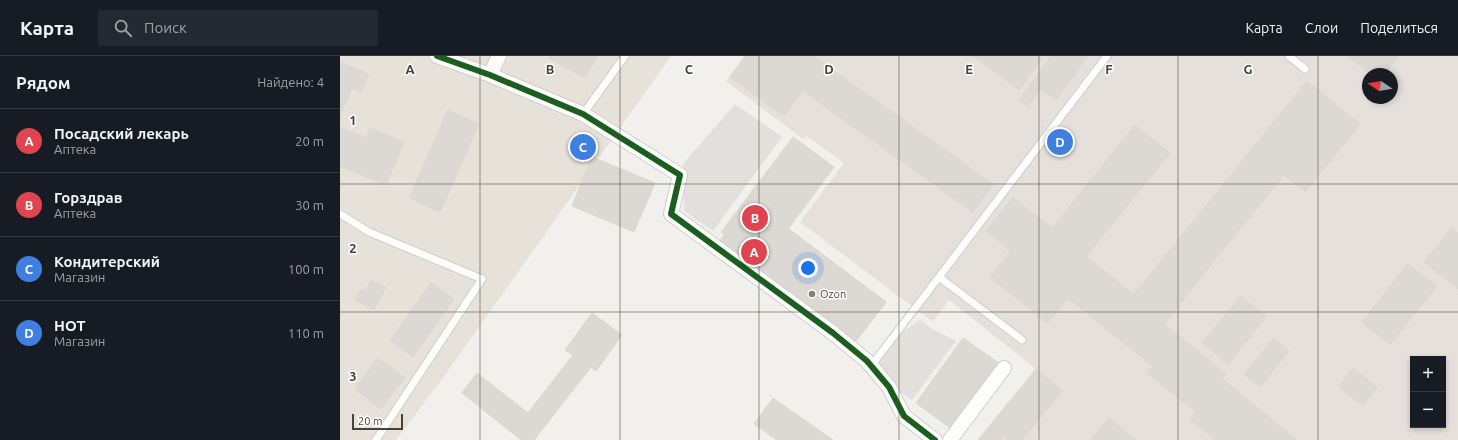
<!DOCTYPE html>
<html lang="ru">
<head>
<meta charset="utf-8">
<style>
  :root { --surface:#171b24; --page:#242831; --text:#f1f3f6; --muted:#9ea1a6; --line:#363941; --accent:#847f77 }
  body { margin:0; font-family:Ubuntu,sans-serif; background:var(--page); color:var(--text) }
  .controls { position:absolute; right:12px; bottom:12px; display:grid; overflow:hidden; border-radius:0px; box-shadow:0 2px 6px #0003 }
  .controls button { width:36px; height:36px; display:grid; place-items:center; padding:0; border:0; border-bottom:1px solid var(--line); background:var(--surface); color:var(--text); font:20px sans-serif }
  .compass { position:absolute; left:1022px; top:12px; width:36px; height:36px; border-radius:50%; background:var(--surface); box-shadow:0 2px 6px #0003; rotate:282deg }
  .scale { position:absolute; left:12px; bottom:10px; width:51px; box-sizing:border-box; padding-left:4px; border:2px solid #494238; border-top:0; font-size:11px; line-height:14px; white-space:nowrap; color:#494238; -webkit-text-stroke:3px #fff; paint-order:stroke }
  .you { position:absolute; left:468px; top:212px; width:14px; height:14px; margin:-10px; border:3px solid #fff; border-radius:50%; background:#1a73e8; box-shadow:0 0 0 6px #1a73e833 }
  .badge { display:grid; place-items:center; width:26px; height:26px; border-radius:50%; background:var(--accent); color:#fff; font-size:13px; font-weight:700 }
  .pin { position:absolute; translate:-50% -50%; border:2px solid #fff; box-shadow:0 1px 4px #0006 }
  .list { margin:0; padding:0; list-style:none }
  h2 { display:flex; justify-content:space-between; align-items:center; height:52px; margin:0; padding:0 16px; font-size:17px }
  h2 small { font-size:13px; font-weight:400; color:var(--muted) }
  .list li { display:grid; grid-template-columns:26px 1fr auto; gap:12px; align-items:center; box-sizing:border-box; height:64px; padding:0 16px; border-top:1px solid var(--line) }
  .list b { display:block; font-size:15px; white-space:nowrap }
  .list p { margin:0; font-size:13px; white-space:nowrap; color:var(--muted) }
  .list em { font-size:13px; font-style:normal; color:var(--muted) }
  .icon { flex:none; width:22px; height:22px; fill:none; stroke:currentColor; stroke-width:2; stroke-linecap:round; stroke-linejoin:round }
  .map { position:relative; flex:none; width:1118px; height:384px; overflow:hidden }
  header { display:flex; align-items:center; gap:24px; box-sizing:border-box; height:56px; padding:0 20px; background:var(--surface); border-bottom:1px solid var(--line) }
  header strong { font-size:19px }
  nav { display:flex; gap:22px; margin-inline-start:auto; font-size:14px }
  .search { width:280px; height:36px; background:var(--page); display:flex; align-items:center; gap:10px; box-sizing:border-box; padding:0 14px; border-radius:0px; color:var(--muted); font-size:15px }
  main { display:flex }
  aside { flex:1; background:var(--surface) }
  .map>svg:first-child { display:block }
  .residential { fill:#e6e2da }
  .industrial { fill:#e5e0dc; fill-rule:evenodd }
  .parking { fill:#e2dfdc }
  .building { fill:#dcd9d5; stroke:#dbd7d2 }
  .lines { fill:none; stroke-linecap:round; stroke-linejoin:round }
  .service-casing { stroke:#d0ceca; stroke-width:9 }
  .minor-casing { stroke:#d0ceca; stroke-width:16 }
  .service { stroke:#fdfdfc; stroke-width:7 }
  .minor { stroke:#fdfdfc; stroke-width:14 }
  .cycleway-casing { stroke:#fff; stroke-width:8 }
  .cycleway { stroke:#1b5e20; stroke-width:6 }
  .grid { fill:none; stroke:#494238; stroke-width:1; stroke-opacity:0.55 }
  .poi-dot { fill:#847f77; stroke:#fff; stroke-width:1.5 }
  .labels { text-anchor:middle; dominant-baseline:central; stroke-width:3; stroke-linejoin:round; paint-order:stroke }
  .poi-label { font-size:11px; fill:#494238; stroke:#fff; text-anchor:start }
  .grid-label { font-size:13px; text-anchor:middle; font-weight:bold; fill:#494238; stroke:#fff; stroke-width:3; stroke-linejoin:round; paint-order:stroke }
</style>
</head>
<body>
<header>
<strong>Карта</strong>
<div class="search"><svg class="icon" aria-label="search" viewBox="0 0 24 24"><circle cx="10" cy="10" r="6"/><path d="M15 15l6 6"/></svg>Поиск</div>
<nav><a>Карта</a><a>Слои</a><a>Поделиться</a></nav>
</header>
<main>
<aside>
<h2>Рядом<small>Найдено: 4</small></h2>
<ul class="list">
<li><span class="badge" style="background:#e0444e">A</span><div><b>Посадский лекарь</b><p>Аптека</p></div><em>20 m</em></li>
<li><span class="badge" style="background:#e0444e">B</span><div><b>Горздрав</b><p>Аптека</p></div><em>30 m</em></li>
<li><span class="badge" style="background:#3f7fe0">C</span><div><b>Кондитерский</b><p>Магазин</p></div><em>100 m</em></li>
<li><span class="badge" style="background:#3f7fe0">D</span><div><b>НОТ</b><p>Магазин</p></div><em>110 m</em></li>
</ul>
</aside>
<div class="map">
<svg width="1118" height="384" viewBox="0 0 1118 384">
  <rect width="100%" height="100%" fill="#f2f0ed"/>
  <path class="residential" d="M0 0H331L105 319 56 384H0Z"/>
  <path class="industrial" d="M405 0H1118V384H638L696 313 609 244 593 266 460 166 504 107 466 80 463 83 386 25ZM1028 18H1052V42H1028ZM1073 303H1103V369H1073Z"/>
  <path class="parking" d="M395 48 442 81 373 175 344 155 343 108Z
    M580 264 594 274 616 285 572 344 534 318 541 291Z"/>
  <path class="building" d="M211 0H257L245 22 209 2Z
    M405 0H474L497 17 477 45 463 34 444 60 390 21Z
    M633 0H699L702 2 679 34Z
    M711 0H748L716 44 700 33 688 50 679 44Z
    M1008 0H1059L1045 18H1031Z
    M0 6 29 18 21 36 12 32 0 60Z
    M497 17 653 128 633 156 477 45Z
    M967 25 1020 68 965 136 912 93Z
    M108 54 139 68 100 156 69 142Z
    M795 69 830 97 746 201 712 172Z
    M0 71 26 82 30 72 64 86 46 129 0 110Z
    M453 81 487 106 441 167 546 246 519 281 381 176Z
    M460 86 494 111 448 173 546 246 513 289 376 190 444 98Z
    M912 93 944 119 883 194 851 168Z
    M252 101 315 127 294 176 232 150Z
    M673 141 794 239 766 273 728 242 736 232 679 185 671 195 646 175Z
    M851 168 883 194 824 268 838 279 813 310 766 273Z
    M1112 172 1118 177V233L1084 206Z
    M679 185 736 232 708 267 650 221Z
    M1068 208 1097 230 1050 288 1022 266Z
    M31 224 46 231 34 254 15 244 21 233 25 235Z
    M91 227 114 243 73 301 50 284Z
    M901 240 926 261 888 308 862 287Z
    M252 257 282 279 256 315 251 311 194 384H181L122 337 137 317 188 357 233 299 225 294Z
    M838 279 886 318 856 356 807 317Z
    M623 282 660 308 613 374 576 347Z
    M934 282 949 295 920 331 904 318Z
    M38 302 65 322 41 353 15 333Z
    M1013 312 1037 331 1023 349 999 331Z
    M696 313 722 335 682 384H667L663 380 660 384H638Z
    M882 323 957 384H875L850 363Z
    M433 342 493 384H437L414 368Z
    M769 362 795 384H751Z"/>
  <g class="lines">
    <g class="service-casing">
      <path id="service" d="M949 0 965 13
        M243 58 285 0
        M0 158 29 176 142 223 36 384
        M599 221 767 0
        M531 310 599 221 682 284"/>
    </g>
    <g class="minor-casing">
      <path id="minor" d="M97 0 150 19 243 58 340 119 331 158 493 277 527 305 549 331 564 360 595 384
        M150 19 159 0
        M610 384 664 312"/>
    </g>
    <use href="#service" class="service"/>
    <use href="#minor" class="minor"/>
    <g class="cycleway-casing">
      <path id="cycleway" d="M97 0 150 19 243 58 340 119 331 158 493 277 527 305 549 331 564 360 595 384"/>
    </g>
    <use href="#cycleway" class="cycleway"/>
  </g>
  <path class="grid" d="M140 0V384M280 0V384M419 0V384M559 0V384M699 0V384M838 0V384M978 0V384M0 128H1118M0 256H1118"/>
  <circle class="poi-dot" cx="472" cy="238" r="4"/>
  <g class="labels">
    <g class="poi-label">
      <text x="480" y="238">Ozon</text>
    </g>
  </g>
  <g class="grid-label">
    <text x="70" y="18">A</text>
    <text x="210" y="18">B</text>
    <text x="349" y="18">C</text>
    <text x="489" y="18">D</text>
    <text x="629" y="18">E</text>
    <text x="769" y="18">F</text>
    <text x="908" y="18">G</text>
    <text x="13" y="69">1</text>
    <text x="13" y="197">2</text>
    <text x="13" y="325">3</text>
  </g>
</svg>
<div class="controls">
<button>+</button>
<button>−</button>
</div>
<svg class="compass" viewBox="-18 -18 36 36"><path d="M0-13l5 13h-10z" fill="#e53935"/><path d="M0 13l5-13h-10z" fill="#9ea1a6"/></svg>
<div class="scale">20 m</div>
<div class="you"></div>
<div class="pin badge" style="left:414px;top:196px;background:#e0444e">A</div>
<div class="pin badge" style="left:415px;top:162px;background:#e0444e">B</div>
<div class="pin badge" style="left:243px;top:91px;background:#3f7fe0">C</div>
<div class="pin badge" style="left:720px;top:86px;background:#3f7fe0">D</div>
</div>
</main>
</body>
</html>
